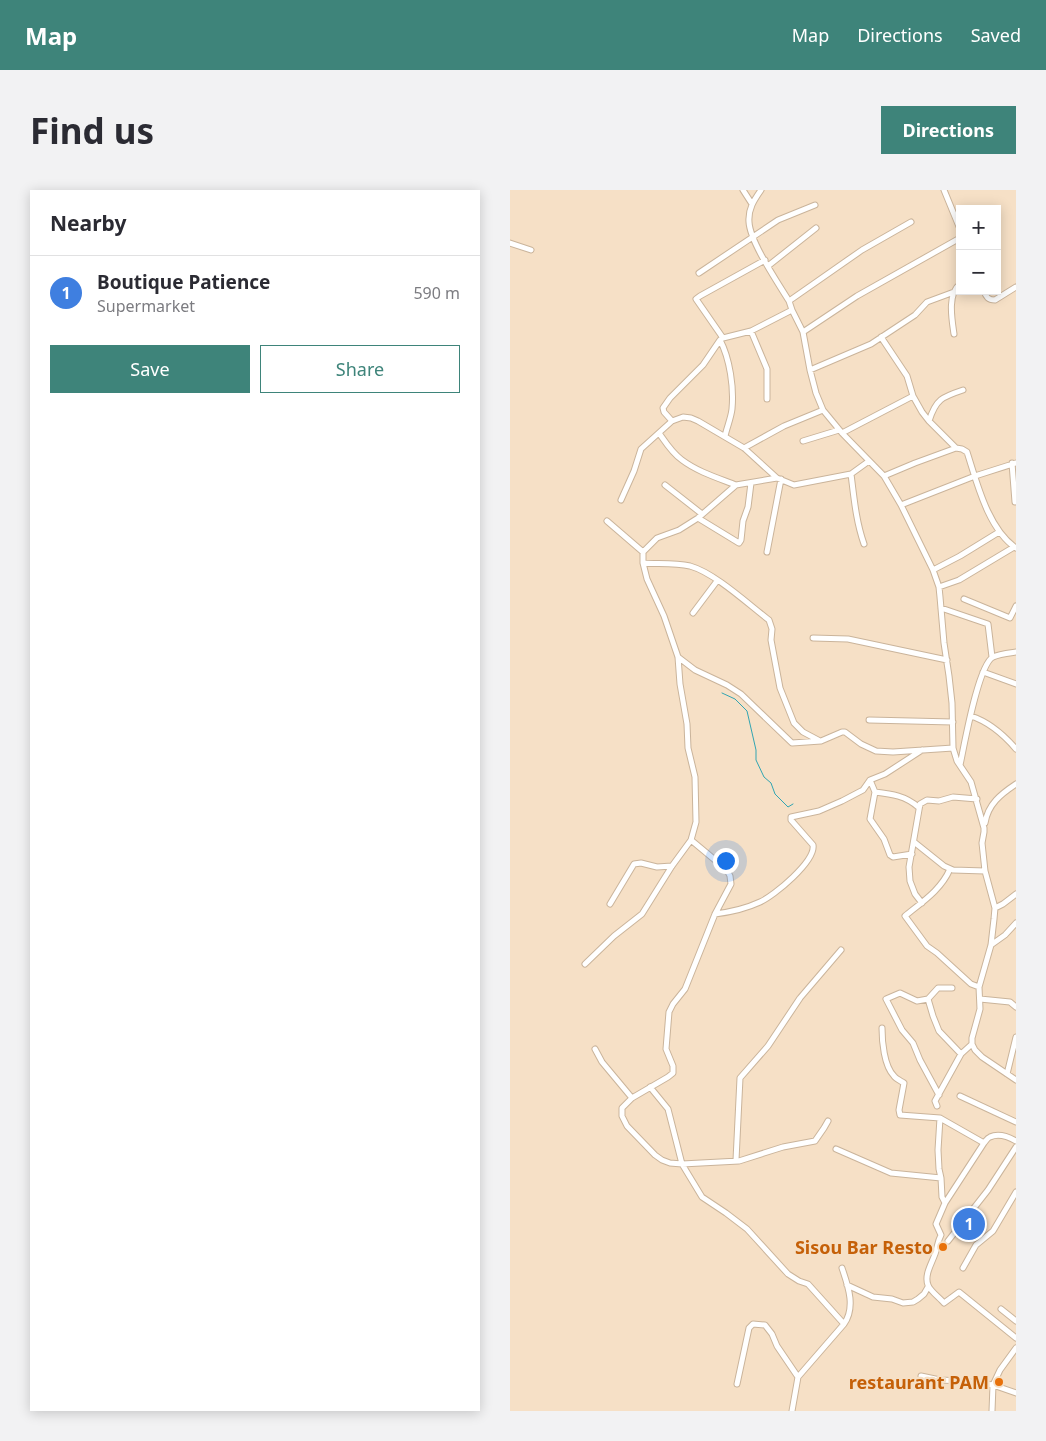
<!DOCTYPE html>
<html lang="en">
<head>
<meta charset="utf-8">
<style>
  :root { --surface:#fff; --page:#f2f2f3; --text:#2b2b33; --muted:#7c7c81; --line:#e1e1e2; --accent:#3e847a }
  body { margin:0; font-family:"Noto Sans",sans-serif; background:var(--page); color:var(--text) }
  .controls { position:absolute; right:15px; top:15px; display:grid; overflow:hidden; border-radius:0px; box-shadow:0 2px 12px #0003 }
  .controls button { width:45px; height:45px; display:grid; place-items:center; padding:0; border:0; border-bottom:1px solid var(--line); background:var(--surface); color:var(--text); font:25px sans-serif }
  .you { position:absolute; left:215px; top:670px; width:18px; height:18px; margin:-12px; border:4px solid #fff; border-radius:50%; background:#1a73e8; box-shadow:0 0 0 8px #1a73e833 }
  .badge { display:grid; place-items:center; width:32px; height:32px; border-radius:50%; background:var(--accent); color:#fff; font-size:16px; font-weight:700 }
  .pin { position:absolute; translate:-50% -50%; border:2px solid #fff; box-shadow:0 1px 5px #0006 }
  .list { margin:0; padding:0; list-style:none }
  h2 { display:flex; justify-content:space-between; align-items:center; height:65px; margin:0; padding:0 20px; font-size:21px }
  h2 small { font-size:16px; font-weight:400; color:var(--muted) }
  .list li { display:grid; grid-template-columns:32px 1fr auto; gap:15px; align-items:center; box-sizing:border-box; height:75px; padding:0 20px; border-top:1px solid var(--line) }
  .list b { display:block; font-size:19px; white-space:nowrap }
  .list p { margin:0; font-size:16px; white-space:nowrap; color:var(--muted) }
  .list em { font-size:16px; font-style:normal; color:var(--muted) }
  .actions { display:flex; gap:10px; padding:15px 20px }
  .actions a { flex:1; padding:11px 0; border:1px solid var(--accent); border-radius:0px; text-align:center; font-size:18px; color:var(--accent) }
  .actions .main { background:var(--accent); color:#fff }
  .map { position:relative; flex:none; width:506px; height:1221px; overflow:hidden; border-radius:0px }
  header { display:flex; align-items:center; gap:30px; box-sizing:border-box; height:70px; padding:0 25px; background:var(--accent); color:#fff }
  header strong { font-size:24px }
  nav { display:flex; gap:28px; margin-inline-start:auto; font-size:18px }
  .intro { display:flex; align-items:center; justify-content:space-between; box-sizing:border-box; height:120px; padding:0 30px }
  h1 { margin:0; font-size:35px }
  .button { padding:12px 22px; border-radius:0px; background:var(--accent); color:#fff; font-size:18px; font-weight:700 }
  main { display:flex; gap:30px; padding:0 30px }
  aside { flex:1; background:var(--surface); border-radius:0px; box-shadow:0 2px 12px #0003 }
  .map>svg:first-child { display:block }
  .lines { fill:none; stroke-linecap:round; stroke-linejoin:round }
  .stream { stroke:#32a5b2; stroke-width:1 }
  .minor-casing { stroke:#cab49b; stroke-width:7 }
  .minor { stroke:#fff; stroke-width:5 }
  .food-dot { fill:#e8710a; stroke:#f6e0c6; stroke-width:2 }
  .labels { text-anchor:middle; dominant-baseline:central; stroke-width:4.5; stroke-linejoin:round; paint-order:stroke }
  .food-label { font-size:18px; font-weight:bold; fill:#c56008; stroke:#f6e0c6; text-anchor:end }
</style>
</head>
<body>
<header>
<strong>Map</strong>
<nav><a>Map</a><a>Directions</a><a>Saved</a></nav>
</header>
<div class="intro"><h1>Find us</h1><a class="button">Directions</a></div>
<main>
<aside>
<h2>Nearby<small></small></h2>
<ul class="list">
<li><span class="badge" style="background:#3f7fe0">1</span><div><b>Boutique Patience</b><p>Supermarket</p></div><em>590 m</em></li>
</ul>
<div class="actions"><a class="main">Save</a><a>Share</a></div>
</aside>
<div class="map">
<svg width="506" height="1221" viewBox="0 0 506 1221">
  <rect width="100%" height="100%" fill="#f6e0c6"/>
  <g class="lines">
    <path class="stream" d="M212 503 225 509 237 521 246 560V570L254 587 261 593 265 604 278 617 283 614"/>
    <g class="minor-casing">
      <path id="minor" d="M233 0 242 14
        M251 0C244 10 238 19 239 32 240 52 268 93 279 111L282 120 293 142 300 180 306 203 313 220 332 243 374 286 391 315 423 380 429 397 430 407 434 453 439 486 442 513 443 558 447 571 461 592 474 638V642L472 653 475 681 485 718 484 729 481 755 469 797 470 819 462 848V854L465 860 472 867 506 890
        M434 0 450 39
        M0 53 21 60
        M258 76 306 38
        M189 83 268 30 305 15
        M474 101C476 107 478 110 485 110L506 97
        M279 111 352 60 401 32
        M241 141 257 179V209
        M293 142 347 106 450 48
        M444 144C442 130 437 104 450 94
        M371 147 397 186 403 206 412 222 419 231 446 258 452 259 457 262C467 293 478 339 506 358
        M213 148 186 109 190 106 255 70
        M210 150C220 169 224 198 222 219 221 228 217 237 215 246
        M300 180 361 154 405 125 417 112 444 102
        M162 231 154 222 153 218 160 208 193 175 210 150 213 148 241 141 282 120
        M419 231C426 209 432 207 453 200
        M149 243C156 253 162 263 172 270 188 282 208 288 226 295
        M332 243 403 206
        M293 251 329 240
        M234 258 274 236 313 220
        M502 273 505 312
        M341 284C344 308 346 331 354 354
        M374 286 405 273 446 258
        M155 295 192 324
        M111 310 124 281 131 259 162 231 173 227 181 228 188 231 234 258 267 288 284 295 341 284 359 271
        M391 315 465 286 506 273
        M188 328 229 353 231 350 233 331 238 317 241 293
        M97 331 133 362
        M257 362 271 289
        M133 373C148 374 165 373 180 376 205 383 238 414 259 430L262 439 261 450 270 498 284 533 293 542 310 551
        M423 380 450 366 489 342
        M429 397 449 390 504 357
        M454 409 500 428 506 416
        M431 418 478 434 482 467
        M183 423 207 391
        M303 448 338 449 437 470
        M168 467 185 480 217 495 231 504 282 553 311 551 332 542H335L351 554 366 561 383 562 443 558
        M473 482 506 494
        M461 526C479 532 494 545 506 559
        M359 530 443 532
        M450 575C454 557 468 475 483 467 489 464 499 463 506 462
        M360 590 365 602C382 604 396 606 408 617
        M365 602 360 629 374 649 380 665 383 667 402 664
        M475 633C478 614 491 604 506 594
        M181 650 217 680 220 686 221 694 205 724 175 799 163 814 159 822 156 859 163 876V883L158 887 122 908 112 918V926L117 936 145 965 152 970 160 973 172 974 229 971 273 957 305 951 314 938 318 931
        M404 652 434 676 443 680 475 681
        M440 679C431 700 412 712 395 726L417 756 427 763 461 794 469 797
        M412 713 405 704 400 691 399 677 410 614 417 610 429 611 443 607 467 609
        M100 714 124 674 131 673 147 677 162 676
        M485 718 493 714 506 704
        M205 724C221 722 235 719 250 712 264 706 306 671 303 655L281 630V627L309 621 332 611 353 600 360 590 375 584 412 560
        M481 755 495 745 506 733
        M75 774 104 746 132 724 162 676 181 650 186 632 185 587 178 558 177 534 170 494 168 467 154 426 137 389 133 373V362L147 348 169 340 188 328 226 295 267 288
        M418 809 423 826 429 841 451 864
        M470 809 500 812 506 817
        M372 838C372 851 374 876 384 886 386 889 391 891 394 893L389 920 390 925 430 928 474 953
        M85 859 92 872 122 908
        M497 884 506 847
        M140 897 158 919 172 974 192 1007 216 1023 237 1039 278 1084 289 1091 298 1094 334 1134
        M429 905 410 870 403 853 392 840 376 809 390 803 407 811 418 809 428 798H442
        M450 906 506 932
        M427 916 425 911 451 864 462 854
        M430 928 428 960 429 979 431 988 432 1007 435 1013 426 1034 431 1045C427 1053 428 1056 425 1064 422 1073 414 1085 418 1095 420 1101 430 1108 434 1113L449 1102 506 1148
        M326 959 381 983 431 988
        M226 970 230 888 258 856 290 808 331 760
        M435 1013 474 953C476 951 477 948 480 947 488 943 499 947 506 951
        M438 1051 478 1000 506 957
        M453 1078 466 1055 483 1041 506 1002
        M337 1095 363 1107 382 1109 393 1113 403 1112 408 1109 414 1104 418 1097
        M491 1119 506 1131
        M411 1186 430 1190 452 1191 483 1195 506 1203
        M288 1187 334 1134C346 1117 338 1096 332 1078
        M227 1194 239 1138 243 1134 255 1135 262 1144 267 1156 288 1187 282 1221
        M482 1221 483 1195 490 1180 506 1158"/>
    </g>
    <use href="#minor" class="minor"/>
  </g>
  <g class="food-dot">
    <circle cx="433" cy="1057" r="5"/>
    <circle cx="489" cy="1192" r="5"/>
  </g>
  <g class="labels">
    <g class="food-label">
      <text x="423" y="1057">Sisou Bar Resto</text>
      <text x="479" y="1192">restaurant PAM</text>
    </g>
  </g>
</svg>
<div class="controls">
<button>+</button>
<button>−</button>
</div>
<div class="you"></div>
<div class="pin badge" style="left:459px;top:1034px;background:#3f7fe0">1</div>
</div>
</main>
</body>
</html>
